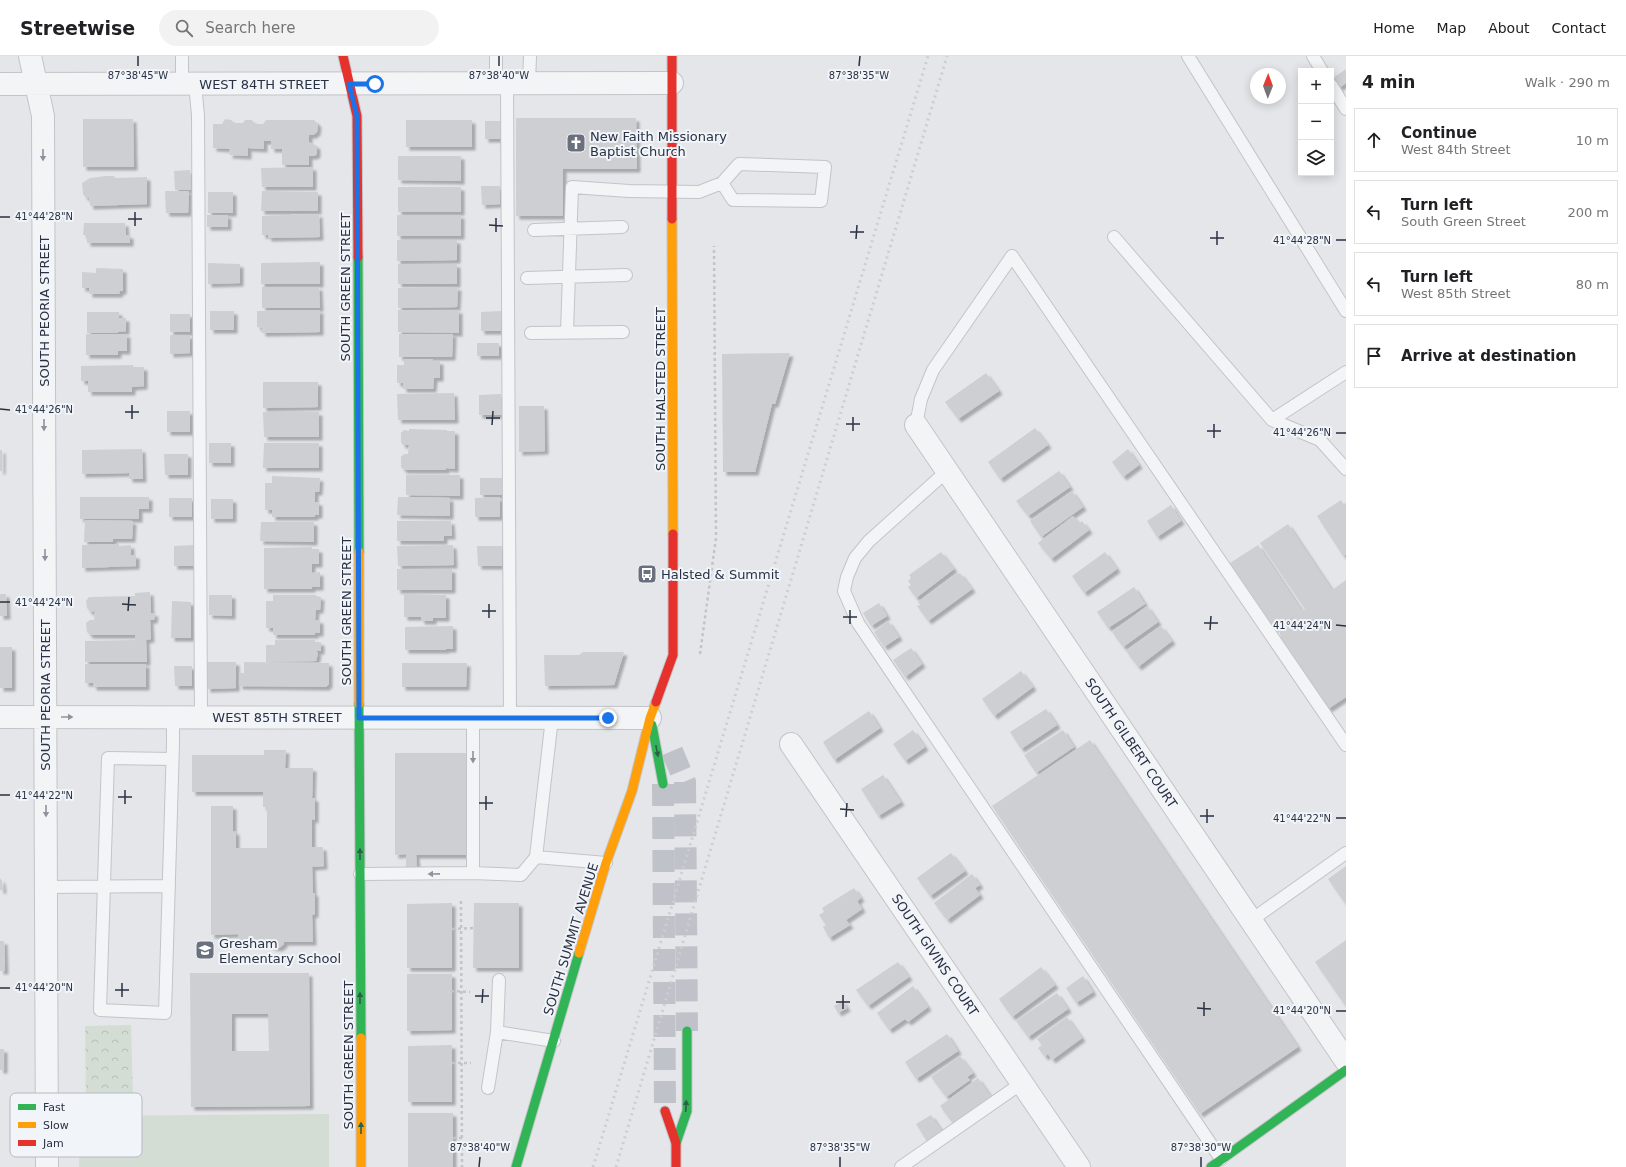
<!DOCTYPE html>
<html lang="en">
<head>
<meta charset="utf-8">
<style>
  :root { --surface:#fff; --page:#f2f2f2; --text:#202124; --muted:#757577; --line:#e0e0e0 }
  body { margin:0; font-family:"DejaVu Sans",sans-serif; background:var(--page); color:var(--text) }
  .controls { position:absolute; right:12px; top:12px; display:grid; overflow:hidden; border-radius:0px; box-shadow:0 2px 10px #0003 }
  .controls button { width:36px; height:36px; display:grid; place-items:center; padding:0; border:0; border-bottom:1px solid var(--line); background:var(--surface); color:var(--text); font:20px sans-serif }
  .compass { position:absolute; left:1250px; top:12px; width:36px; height:36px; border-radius:50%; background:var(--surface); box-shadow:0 2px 10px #0003; rotate:1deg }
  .stop { position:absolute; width:12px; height:12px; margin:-9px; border:3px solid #1a73e8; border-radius:50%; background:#fff }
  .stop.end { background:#1a73e8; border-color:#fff; box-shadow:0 1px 4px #0008 }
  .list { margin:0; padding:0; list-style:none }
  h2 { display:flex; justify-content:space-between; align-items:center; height:52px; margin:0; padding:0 16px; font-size:17px }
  h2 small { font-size:13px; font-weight:400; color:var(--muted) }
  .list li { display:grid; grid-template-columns:26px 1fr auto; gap:12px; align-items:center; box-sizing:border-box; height:64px; margin:0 8px 8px; padding:0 8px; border:1px solid var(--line); border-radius:0px }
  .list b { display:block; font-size:15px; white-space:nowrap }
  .list p { margin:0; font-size:13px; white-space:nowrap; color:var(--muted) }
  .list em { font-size:13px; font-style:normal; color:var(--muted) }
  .icon { flex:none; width:22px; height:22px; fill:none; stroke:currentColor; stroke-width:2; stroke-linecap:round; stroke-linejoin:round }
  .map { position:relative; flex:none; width:1346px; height:1111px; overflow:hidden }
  header { display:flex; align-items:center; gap:24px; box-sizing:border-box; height:56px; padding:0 20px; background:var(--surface); border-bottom:1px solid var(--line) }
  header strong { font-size:19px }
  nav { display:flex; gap:22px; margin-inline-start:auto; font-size:14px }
  .search { width:280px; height:36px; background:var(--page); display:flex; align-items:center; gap:10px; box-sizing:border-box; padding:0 14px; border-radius:22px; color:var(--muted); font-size:15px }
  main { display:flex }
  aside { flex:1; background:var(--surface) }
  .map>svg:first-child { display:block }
  .grass { fill:#d4ddd4 }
  .park { fill:url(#park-crowns) }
  .building { fill:#cecfd3; fill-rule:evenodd; filter:url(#shadow) }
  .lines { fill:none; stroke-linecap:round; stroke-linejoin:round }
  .secondary-tunnel { stroke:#bfc2c8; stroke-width:22; stroke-dasharray:22 11; stroke-linecap:butt }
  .lane-casing { stroke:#c2c4c7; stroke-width:14 }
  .street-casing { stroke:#c2c4c7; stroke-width:24 }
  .fast-casing { stroke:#c2c4c7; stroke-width:11 }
  .slow-casing { stroke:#c2c4c7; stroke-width:11 }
  .jam-casing { stroke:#c2c4c7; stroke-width:11 }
  .path { stroke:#c3c4c9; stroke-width:2.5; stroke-dasharray:3 3; stroke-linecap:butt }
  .lane { stroke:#f3f4f6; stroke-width:12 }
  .street { stroke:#f3f4f6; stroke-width:22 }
  .fast { stroke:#30b455; stroke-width:9 }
  .slow { stroke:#ff9f0a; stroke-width:9 }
  .jam { stroke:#e5322d; stroke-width:9 }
  .rail { stroke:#ccced1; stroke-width:3; stroke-dasharray:2 4; stroke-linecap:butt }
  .oneway { fill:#8e929c }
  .oneway2 { fill:#2b5f49 }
  .route { stroke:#1a73e8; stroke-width:5 }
  .ticks { fill:none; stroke:#293143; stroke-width:1.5 }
  .labels { text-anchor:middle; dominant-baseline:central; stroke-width:4; stroke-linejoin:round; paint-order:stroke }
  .street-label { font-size:13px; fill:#293143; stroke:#f1f4f8 }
  .poi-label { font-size:13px; fill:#293143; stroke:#f1f4f8; text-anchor:start }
  .key { fill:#f1f4f8; stroke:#b5bac2; stroke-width:1 }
  .key-label { font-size:11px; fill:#293143 }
  .ticks-label { font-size:10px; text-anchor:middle; fill:#293143; stroke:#f1f4f8; stroke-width:4; stroke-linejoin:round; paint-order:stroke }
</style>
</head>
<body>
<header>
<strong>Streetwise</strong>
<div class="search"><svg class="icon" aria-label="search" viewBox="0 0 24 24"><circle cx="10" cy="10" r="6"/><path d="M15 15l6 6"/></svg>Search here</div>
<nav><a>Home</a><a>Map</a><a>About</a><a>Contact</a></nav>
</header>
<main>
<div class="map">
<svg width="1346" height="1111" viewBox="0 0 1346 1111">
  <defs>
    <pattern id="park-crowns" width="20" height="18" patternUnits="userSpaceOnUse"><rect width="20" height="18" fill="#d4ddd4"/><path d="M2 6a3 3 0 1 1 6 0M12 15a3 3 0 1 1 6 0" fill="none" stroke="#b6beb7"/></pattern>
    <filter id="shadow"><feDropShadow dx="3.5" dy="3.5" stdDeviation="1" flood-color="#0004"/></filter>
  </defs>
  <rect width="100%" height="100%" fill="#e4e6e9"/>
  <path class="grass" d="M329 1058V1111H79L80 1060Z"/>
  <path class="park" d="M131 969 133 1042 86 1043 85 970Z"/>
  <path class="building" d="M1346 13V27L1339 32 1333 22Z
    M516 62H636L637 113H563V160H516Z
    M83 63H133L134 111H83Z
    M225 63 231 64 235 67H243L245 64H252L255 68H263L266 64H314L318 68 317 76 313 79H309V86L317 90V98L314 100H309V109H282V93H271V85H264V93L248 92V100L229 99 230 93 213 92V68H222Z
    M406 64H472V91H406Z
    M485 65H502V83H485Z
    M398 100H461V125L398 124Z
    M313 111V131H262L261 112Z
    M190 114 191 134H175L174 115Z
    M106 120H114L115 122 147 121V148L90 150 89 142H86L83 138 82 127 90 122Z
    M481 130H500V148L482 149Z
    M398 131H461V156H398Z
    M165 135H189L188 157H166Z
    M262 135 318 136V155H261Z
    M208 136H233V157H208Z
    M319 158 320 181 268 182V179H262V160Z
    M207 159H228V171H207Z
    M397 159H461V180H397Z
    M84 167H125L126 179H130V187H87V179H83Z
    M397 184H457V204L397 205Z
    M320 206V228H261V207Z
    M208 207 240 208V227L208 228Z
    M398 208H457V228H398Z
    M96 212 123 213V235H120L119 238H89V232H82V216L96 217Z
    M262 231H319L320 252H262Z
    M458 231 457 251 398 252V232Z
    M320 254V276L262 277V272L257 271V255Z
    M398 254H459V277L398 276Z
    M210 255H234V274H210Z
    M501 255V275H481V256Z
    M87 256H119V262H126V275L118 276V277H87Z
    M170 258H190V276H170Z
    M86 278H127V295H118V299H86Z
    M399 278H453L452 301H399Z
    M170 279H190V297L170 298Z
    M477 287H499V300H477Z
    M790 297 775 348H772L755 416H723L722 298Z
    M404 303H433V305H440V322H434L433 333H403V327H397V309H404Z
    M133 309V311H144V330L132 331V336H88V325H81V310Z
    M986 317 999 335 958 363 945 346Z
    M263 326H318V351L263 352Z
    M454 337 455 364H398L397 338Z
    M501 338 502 359H479V339Z
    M519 350H544L545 395 519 396Z
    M167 355H190V376H167Z
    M263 356H319V381H264Z
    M1035 372 1048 389 1000 423 988 406Z
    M409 373 447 374V375H455V413L446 412V414H404L401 411V401L404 398H408L409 389H403L401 386V377L404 374 409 375Z
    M209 387H231V407H209Z
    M264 387H319V412H263Z
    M142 393 143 423H129V417L82 418V394Z
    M1128 393 1139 409 1123 421 1112 406Z
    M0 394H2V415H0Z
    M164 398H188V419H165Z
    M1059 415 1070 431 1028 460 1016 445Z
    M406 419H460V440L406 439Z
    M272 420 320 422 319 436H315V446H319V459H315V461H272V454H265V427H272Z
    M480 422H502V439H480Z
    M1072 435 1083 451 1041 481 1030 465Z
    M80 441H149V453H139V463H80Z
    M398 441 450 442V460L397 459Z
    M500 441V461H475V442Z
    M169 442H192V461H169Z
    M211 443H233V463H211Z
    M1341 444 1346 452V498L1343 500 1317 460Z
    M1171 449 1181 465 1157 481 1147 465Z
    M1073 460 1079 468 1082 465 1089 474 1051 503 1038 487Z
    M85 464 133 465 132 483H113V486H84Z
    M397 465H451L452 480H444V485H397Z
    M261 466H314V486L260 485Z
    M1288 468 1332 534 1346 524V641L1328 653 1281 583 1279 572 1299 557 1275 573 1230 507 1258 489 1302 555 1305 553 1260 487Z
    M119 488V490L131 489V499H136V510L82 512V489Z
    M194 489V510H174V490Z
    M453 489 454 509 398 510 397 490Z
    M477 490H502V510H478Z
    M312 491V493H319V508H312V517L320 516V531H312V533H264V492Z
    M941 496 954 513 916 542 908 531 911 529 908 525 911 522 909 519Z
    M1105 496 1117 513 1084 537 1072 520Z
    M397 513H452V534H397Z
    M957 517 959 518 960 517 972 533 928 565 917 550 920 549 918 546Z
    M1134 531 1145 548 1108 572 1097 556Z
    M150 536 151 557H155L154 564H150L151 583 146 584 147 606H85V585L135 584V579H90L87 576 86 567 90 564H94L95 555 90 556 87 552 86 545 89 541 135 540V537Z
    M0 538H6L7 560H0Z
    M404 538 446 539V562H433V565H421V561H404Z
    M209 539H232V560L209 559Z
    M273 539H316V540L321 541 320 554H316L315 564H320V577H315V579H273V572H266V545H273Z
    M172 545 191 546V582H171Z
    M879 547 887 560 871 570 863 557Z
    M1147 550 1158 566 1123 591 1112 576Z
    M888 565 899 581 884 591 874 576Z
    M453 570V593H446V594H405V571Z
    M1161 570 1172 585 1138 611 1126 595Z
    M275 584H315V586H321V595H316L318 597 316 605 266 606V589H275Z
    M0 591H12V632H0Z
    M911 592 922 608 905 621 893 604Z
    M583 596H624L614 629 545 630 544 599H579Z
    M207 606H236V632L207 633Z
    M244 606 329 607V628L326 631 239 630V617H244Z
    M402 607H467L466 631H402Z
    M85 608H146V631H93V627H85Z
    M174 610H192V630H175Z
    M1021 615 1033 631 994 660 982 643Z
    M1046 653 1057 669 1021 693 1010 676Z
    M869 655 880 672 834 704 823 686Z
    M913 674 925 691 905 705 893 688Z
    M1063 674 1074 691 1036 717 1024 699Z
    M1090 684 1298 991 1200 1058 992 750Z
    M264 694H286L285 712H313L312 742H315V764L312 763V791H323L324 810 312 811 313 837H315V858L312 859 313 886H284V888L279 892 272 891 266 886H239L238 878 211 879V750H233V776L236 775V792H267V751H263V736H192V699H264Z
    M395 697H467V799H416L417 812H406V798L395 799Z
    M883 719 901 746 878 760 861 733Z
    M951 797 965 815 930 840 917 822Z
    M1346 810V849L1328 823Z
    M972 818 980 829 975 832 980 839 947 864 934 847Z
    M0 822 2 825 3 834H0Z
    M854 832 861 842 857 845 862 853 846 864 850 869 829 882 823 871 826 869 819 859 824 856 822 852Z
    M452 847V912H407V848Z
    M474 847H519V912H473Z
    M1346 884V951L1315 906Z
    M0 885H4L5 915H0Z
    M898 906 909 921 868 950 856 934Z
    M1041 911 1055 929 1012 961 999 943Z
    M190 917H309L310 1050 191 1051ZM232 958H268L269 995H232Z
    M407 918H452V974L407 975Z
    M1083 920 1093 936 1076 947 1066 932Z
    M913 930 928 951 908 966 905 963 889 974 877 957Z
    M1057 937 1068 953 1028 981 1016 965Z
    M843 945 847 952 838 957 834 950Z
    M1067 961 1082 982 1052 1004 1048 998 1045 1001 1038 992 1042 989 1037 983Z
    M947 978 958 995 916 1023 905 1006Z
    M452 989V1046H408V990Z
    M0 993H4V1014H0Z
    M960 1000 973 1017 967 1021 970 1024 946 1041 931 1021Z
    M978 1022 991 1041 954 1069 940 1050Z
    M408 1057H453V1111H408Z
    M931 1059 943 1077 928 1087 916 1068Z"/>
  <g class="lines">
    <path class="secondary-tunnel" d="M672 695 685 726 687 975
      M663 728 665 1055"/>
    <g class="lane-casing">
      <path id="lane" d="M182 0V28
        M1188 0 1346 255
        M1313 0 1322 15
        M507 27 510 662
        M529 27 530 0
        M195 28 198 59 201 661
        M496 28V0
        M1331 29 1346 53
        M534 174 622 171
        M1114 181 1272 364
        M527 222 626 219
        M567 276 572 131 629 135 699 136 722 127 733 144 821 145 825 111 739 108 722 127
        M531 277 623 276
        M1346 316 1272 364 1320 384 1346 413
        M916 369 921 343 933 314 1012 200 1346 689
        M947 415 869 485 855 502 847 521 844 535 858 567 1221 1103
        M552 662 536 801 606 807
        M172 703 108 702 100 954 165 957 173 687V662
        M473 817V662
        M360 818 473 817 521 819 536 801
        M46 831 169 830
        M1250 865 1346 797
        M499 924 497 976 554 985
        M488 1032 497 976
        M901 1111 1022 1027"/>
    </g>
    <g class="street-casing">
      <path id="street" d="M30 0 43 60 47 1111
        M0 28 672 27
        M916 369 1346 1005
        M0 661 650 662
        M791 688 1079 1111"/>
    </g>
    <g class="fast-casing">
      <path id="fast" d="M358 201 359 496
        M359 648 361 982
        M652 669 663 728
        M676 1087 687 1055V975
        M516 1111 579 897
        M1211 1111 1346 1014"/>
    </g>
    <g class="slow-casing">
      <path id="slow" d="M672 163 673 478
        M359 496V648
        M579 897 606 807 632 735 650 662 656 646
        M361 982V1111"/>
    </g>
    <g class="jam-casing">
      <path id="jam" d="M343 0 357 60 358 201
        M672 0V163
        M656 646 673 599V478
        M665 1055 676 1087V1111"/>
    </g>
    <path class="path" d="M700 598 716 482 714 190
      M461 845 462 1111
      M452 873 474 872
      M451 935 470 936
      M452 1007H471
      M453 1082H462"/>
    <use href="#lane" class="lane"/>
    <use href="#street" class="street"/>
    <use href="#fast" class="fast"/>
    <use href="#slow" class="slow"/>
    <use href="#jam" class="jam"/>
    <path class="rail" d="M593 1111 928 0
      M616 1111 947 0"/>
  </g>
  <defs><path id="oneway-solid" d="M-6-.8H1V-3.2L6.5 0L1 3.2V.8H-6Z"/></defs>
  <g class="oneway">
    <use href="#oneway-solid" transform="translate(43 99) rotate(90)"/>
    <use href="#oneway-solid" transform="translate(44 369) rotate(90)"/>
    <use href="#oneway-solid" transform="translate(45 499) rotate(90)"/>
    <use href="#oneway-solid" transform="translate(67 661)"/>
    <use href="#oneway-solid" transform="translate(473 701) rotate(90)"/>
    <use href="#oneway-solid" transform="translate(46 755) rotate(90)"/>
    <use href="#oneway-solid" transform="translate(434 818) rotate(179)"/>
  </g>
  <g class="oneway2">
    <use href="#oneway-solid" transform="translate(657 695) rotate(79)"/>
    <use href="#oneway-solid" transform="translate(360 798) rotate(-90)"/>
    <use href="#oneway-solid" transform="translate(360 942) rotate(-90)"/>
    <use href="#oneway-solid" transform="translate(686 1050) rotate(-87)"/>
    <use href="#oneway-solid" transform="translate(361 1072) rotate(-90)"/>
  </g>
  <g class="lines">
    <path class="route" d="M375 28H349L357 60 359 662H608"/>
  </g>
  <path class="ticks" d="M138 10V0M499 10V0M859 10 860 0M0 161H10M128 163H142M489 169 503 170M135 170V156M496 176V162M850 176H864M1210 182H1224M856 183 857 169M1336 184H1346M1217 189V175M0 353 10 354M125 356H139M486 362H500M132 363V349M846 368H860M492 369 493 355M853 375V361M1207 375H1221M1336 377H1346M1214 382V368M0 546H10M122 548 136 549M128 555 129 541M482 555H496M843 561H857M489 562V548M1204 567H1218M850 568V554M1336 569 1346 570M1210 574 1211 560M0 739H10M118 741H132M479 747H493M125 748V734M840 753 854 754M486 754V740M1200 760H1214M846 761 847 747M1336 762H1346M1207 767V753M0 932H10M115 934H129M475 940H489M122 941V927M836 946H850M482 947 483 933M1197 952 1211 953M843 953V939M1336 955H1346M1204 960V946M479 1111 480 1101M840 1111V1101M1201 1111V1101"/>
  <defs>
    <g id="church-square" transform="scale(1)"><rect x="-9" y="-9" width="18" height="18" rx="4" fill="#6a707d" stroke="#f1f4f8"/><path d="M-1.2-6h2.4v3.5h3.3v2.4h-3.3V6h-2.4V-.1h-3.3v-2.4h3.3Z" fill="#fff"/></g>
    <g id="bus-square" transform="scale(1)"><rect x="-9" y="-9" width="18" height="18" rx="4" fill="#6a707d" stroke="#f1f4f8"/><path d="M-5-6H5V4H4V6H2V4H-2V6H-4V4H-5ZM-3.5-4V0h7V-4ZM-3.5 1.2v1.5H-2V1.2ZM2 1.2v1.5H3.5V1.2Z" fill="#fff"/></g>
    <g id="school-square" transform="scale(1)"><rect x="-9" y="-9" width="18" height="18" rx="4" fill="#6a707d" stroke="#f1f4f8"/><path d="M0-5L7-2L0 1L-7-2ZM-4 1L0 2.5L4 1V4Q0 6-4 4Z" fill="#fff"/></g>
  </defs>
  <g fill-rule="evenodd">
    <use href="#church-square" x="576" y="87"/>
    <use href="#bus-square" x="647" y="518"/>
    <use href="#school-square" x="205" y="894"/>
  </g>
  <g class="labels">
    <g class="street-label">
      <text x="264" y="28">WEST 84TH STREET</text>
      <text transform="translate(345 231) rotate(-90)">SOUTH GREEN STREET</text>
      <text transform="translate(44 255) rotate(-90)">SOUTH PEORIA STREET</text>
      <text transform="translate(660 333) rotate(-90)">SOUTH HALSTED STREET</text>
      <text transform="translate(346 555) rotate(-90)">SOUTH GREEN STREET</text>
      <text transform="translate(45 639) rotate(-90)">SOUTH PEORIA STREET</text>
      <text x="277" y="661">WEST 85TH STREET</text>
      <text transform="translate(1131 687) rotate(56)">SOUTH GILBERT COURT</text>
      <text transform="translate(571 883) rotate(-73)">SOUTH SUMMIT AVENUE</text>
      <text transform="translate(935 899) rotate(56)">SOUTH GIVINS COURT</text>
      <text transform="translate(348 999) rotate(-90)">SOUTH GREEN STREET</text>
    </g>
    <g class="poi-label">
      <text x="590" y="80">New Faith Missionary<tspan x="590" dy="15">Baptist Church</tspan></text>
      <text x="661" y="518">Halsted &amp; Summit</text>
      <text x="219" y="887">Gresham<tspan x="219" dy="15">Elementary School</tspan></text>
    </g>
  </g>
  <rect x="10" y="1037" width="132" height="64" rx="6" class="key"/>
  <rect x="18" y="1048" width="18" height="6" fill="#30b455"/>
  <rect x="18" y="1066" width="18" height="6" fill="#ff9f0a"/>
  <rect x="18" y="1084" width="18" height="6" fill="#e5322d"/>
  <g class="key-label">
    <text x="43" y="1055">Fast</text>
    <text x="43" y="1073">Slow</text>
    <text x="43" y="1091">Jam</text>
  </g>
  <g class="ticks-label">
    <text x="138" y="23">87°38'45"W</text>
    <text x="499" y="23">87°38'40"W</text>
    <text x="859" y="23">87°38'35"W</text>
    <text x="44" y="164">41°44'28"N</text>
    <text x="1302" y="188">41°44'28"N</text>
    <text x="44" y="357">41°44'26"N</text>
    <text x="1302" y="380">41°44'26"N</text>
    <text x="44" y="550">41°44'24"N</text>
    <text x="1302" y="573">41°44'24"N</text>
    <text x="44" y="743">41°44'22"N</text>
    <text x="1302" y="766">41°44'22"N</text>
    <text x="44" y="935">41°44'20"N</text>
    <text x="1302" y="958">41°44'20"N</text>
    <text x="480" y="1095">87°38'40"W</text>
    <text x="840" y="1095">87°38'35"W</text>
    <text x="1201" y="1095">87°38'30"W</text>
  </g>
</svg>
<div class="controls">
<button>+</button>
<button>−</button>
<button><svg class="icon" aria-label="layers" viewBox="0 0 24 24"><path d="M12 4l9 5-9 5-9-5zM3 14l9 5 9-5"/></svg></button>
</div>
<svg class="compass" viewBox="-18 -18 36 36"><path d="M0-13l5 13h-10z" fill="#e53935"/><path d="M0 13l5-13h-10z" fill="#757577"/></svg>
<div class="stop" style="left:375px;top:28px"></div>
<div class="stop end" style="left:608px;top:662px"></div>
</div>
<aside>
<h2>4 min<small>Walk · 290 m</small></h2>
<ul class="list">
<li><svg class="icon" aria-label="ahead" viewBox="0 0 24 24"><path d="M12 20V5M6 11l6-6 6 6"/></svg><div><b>Continue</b><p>West 84th Street</p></div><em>10 m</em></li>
<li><svg class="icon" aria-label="left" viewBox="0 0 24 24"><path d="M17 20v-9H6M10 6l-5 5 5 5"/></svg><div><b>Turn left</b><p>South Green Street</p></div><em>200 m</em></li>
<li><svg class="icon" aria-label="left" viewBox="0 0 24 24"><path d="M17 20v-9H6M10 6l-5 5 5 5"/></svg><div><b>Turn left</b><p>West 85th Street</p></div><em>80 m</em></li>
<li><svg class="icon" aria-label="arrive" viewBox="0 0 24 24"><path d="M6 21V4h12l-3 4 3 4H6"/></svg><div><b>Arrive at destination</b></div></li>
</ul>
</aside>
</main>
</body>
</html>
